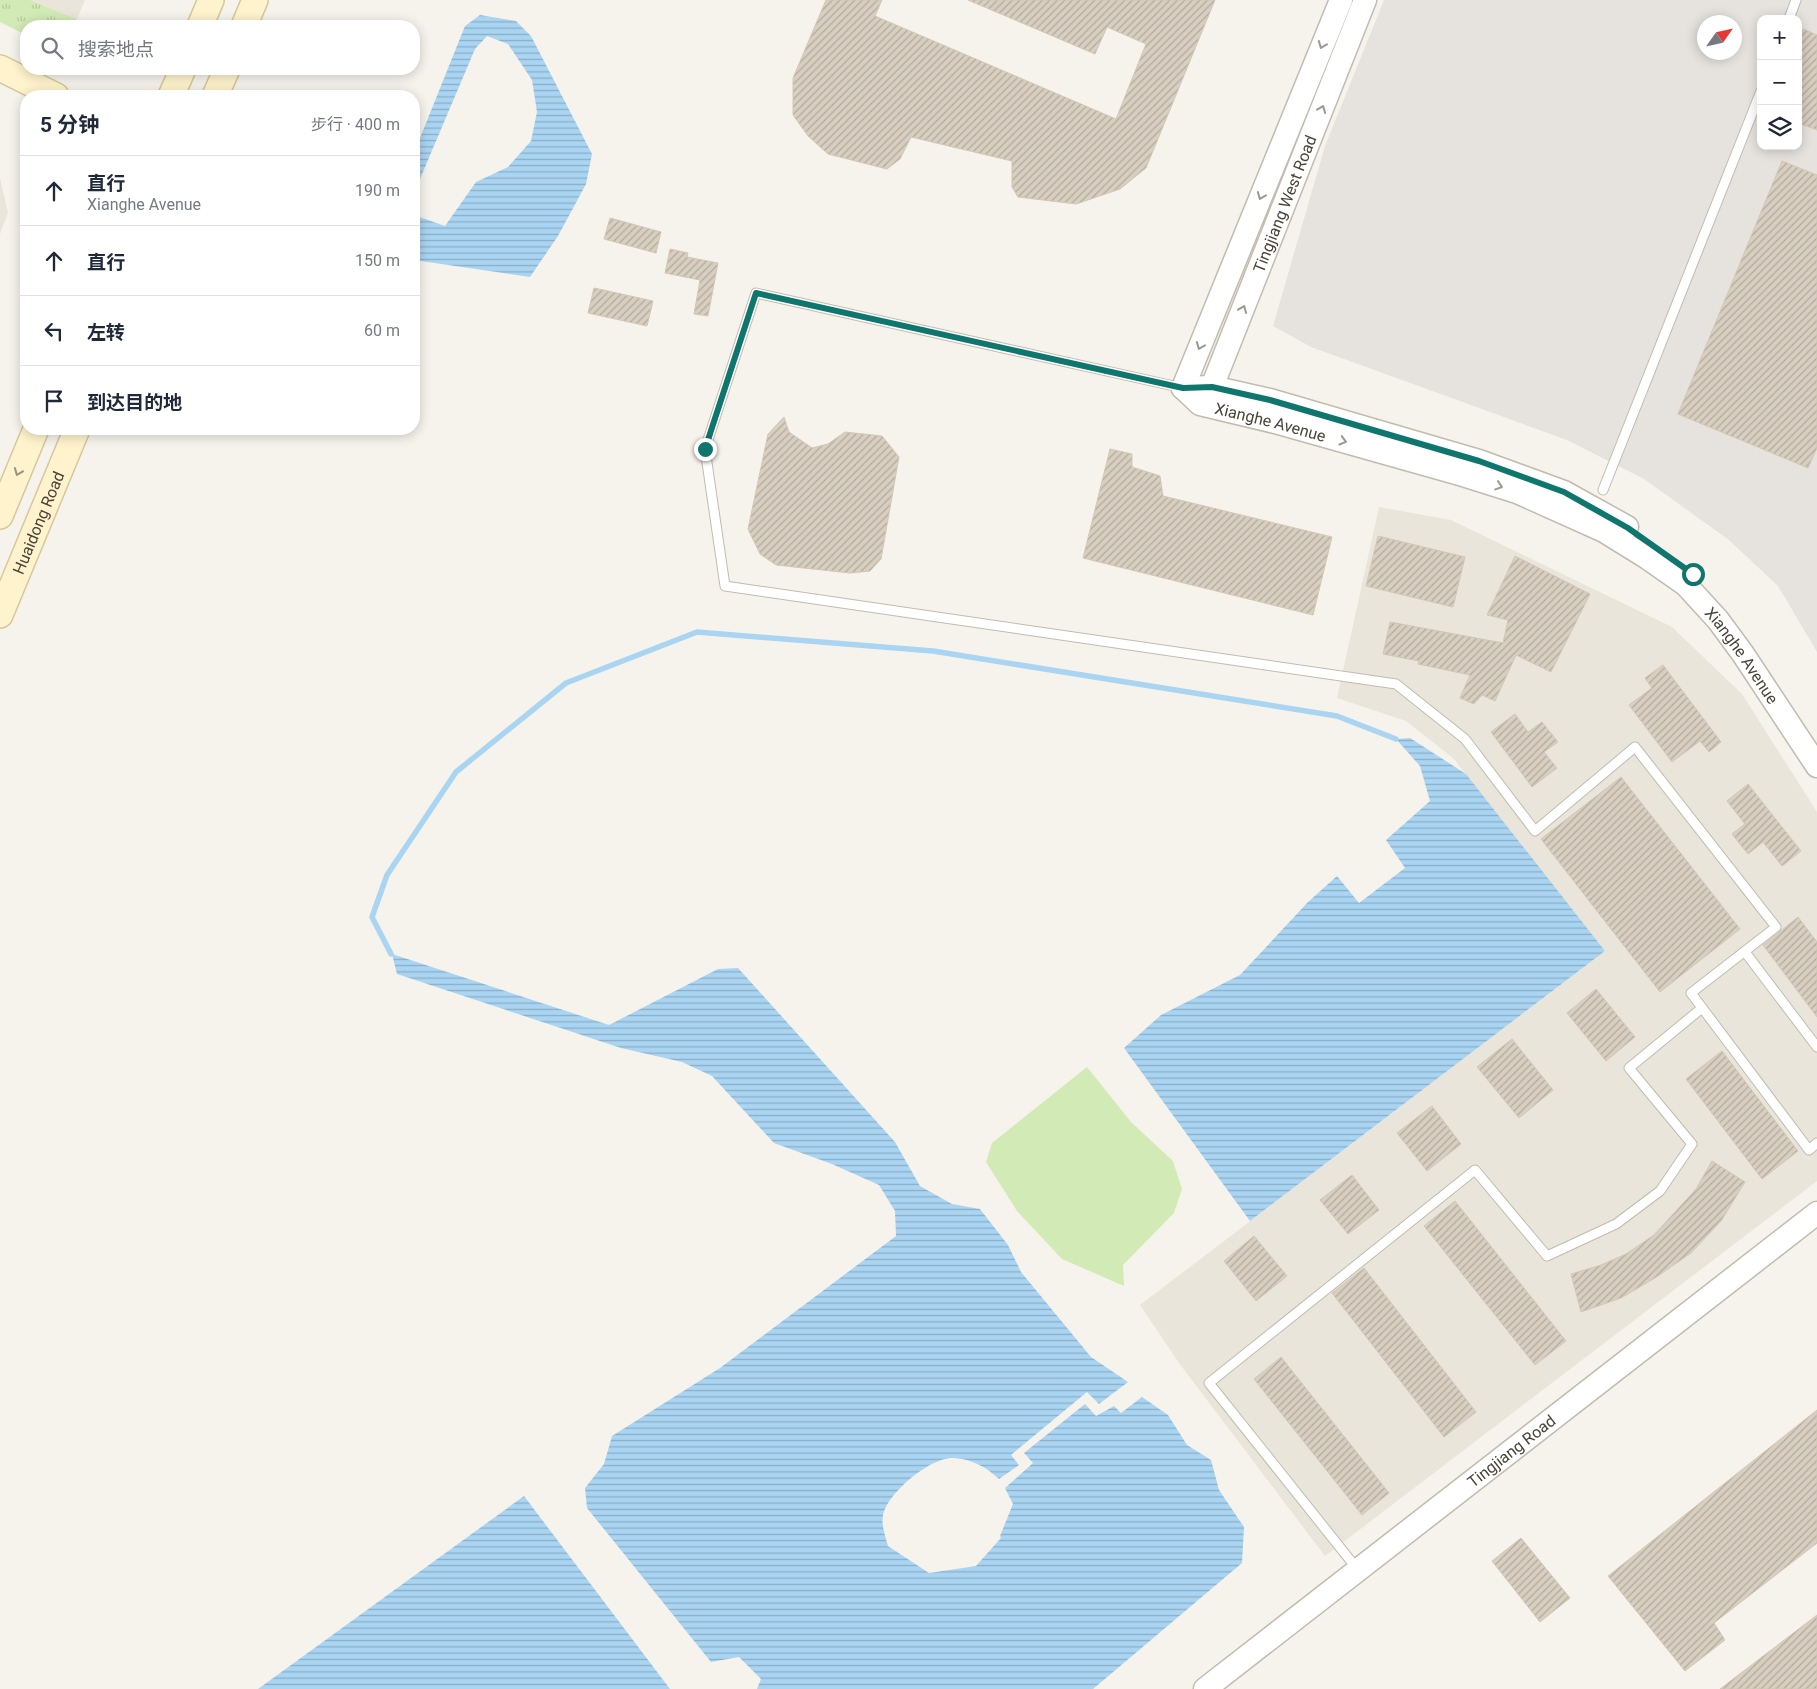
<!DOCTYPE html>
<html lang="zh">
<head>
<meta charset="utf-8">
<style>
  :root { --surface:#fff; --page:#f6f6f7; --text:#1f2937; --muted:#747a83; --line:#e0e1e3 }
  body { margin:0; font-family:Roboto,"Noto Sans SC",sans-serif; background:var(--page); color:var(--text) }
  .controls { position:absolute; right:15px; top:15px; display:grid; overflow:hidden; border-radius:10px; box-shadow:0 2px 12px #0003 }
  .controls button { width:45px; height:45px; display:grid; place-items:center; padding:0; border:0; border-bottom:1px solid var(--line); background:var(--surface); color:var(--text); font:25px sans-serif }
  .compass { position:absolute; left:1697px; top:15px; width:45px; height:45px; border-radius:50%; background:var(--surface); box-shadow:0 2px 12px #0003; rotate:56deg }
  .stop { position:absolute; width:15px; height:15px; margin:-11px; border:4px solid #0f766e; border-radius:50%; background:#fff }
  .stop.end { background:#0f766e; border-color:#fff; box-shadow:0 1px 5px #0008 }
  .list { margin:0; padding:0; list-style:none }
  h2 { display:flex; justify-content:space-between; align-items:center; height:65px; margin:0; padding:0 20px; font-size:21px }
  h2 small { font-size:16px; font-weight:400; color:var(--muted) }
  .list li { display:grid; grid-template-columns:32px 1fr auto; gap:15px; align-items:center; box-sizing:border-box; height:70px; padding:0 20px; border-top:1px solid var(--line) }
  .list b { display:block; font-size:19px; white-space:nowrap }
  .list p { margin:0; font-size:16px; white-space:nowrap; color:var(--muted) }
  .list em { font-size:16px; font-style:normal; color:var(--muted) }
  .icon { flex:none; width:28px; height:28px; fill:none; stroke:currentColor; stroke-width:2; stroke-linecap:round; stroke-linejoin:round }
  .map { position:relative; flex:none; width:1817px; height:1689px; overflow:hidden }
  .search { position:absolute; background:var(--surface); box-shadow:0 2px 12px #0003; left:20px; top:20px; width:400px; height:55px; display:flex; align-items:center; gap:12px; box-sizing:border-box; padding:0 18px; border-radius:20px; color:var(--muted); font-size:19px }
  .panel { position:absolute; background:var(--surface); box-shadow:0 2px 12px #0003; left:20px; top:90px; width:400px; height:345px; border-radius:20px }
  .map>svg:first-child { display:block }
  .residential { fill:#eae5da }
  .industrial { fill:#e6e2dd; fill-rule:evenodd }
  .grass { fill:url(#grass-tufts) }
  .pitch { fill:#d2eab5 }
  .water { fill:url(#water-rules) }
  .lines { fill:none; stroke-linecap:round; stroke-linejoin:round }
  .stream { stroke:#a9d4f2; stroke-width:5.5 }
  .building { fill:url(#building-hatch); stroke:#d3c7b4 }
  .service-casing { stroke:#c2bbae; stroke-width:11 }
  .tertiary-casing { stroke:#c2bbae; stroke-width:25 }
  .secondary-casing { stroke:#d6c79b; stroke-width:28 }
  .service { stroke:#fff; stroke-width:9 }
  .tertiary { stroke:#fff; stroke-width:22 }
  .secondary { stroke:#fff3cd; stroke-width:25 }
  .oneway { stroke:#9c9892 }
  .oneway2 { stroke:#9c937c }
  .route { stroke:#0f766e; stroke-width:6 }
  .labels { text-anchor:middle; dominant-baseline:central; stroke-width:4; stroke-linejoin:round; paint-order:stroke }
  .street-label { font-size:16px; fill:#4b4439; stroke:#fff }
</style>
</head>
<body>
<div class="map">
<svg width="1817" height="1689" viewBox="0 0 1817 1689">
  <defs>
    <pattern id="grass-tufts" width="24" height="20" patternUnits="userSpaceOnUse" patternTransform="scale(1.25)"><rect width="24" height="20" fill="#d2eab5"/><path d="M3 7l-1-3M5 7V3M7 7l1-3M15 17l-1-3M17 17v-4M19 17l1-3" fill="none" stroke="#b6ca9c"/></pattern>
    <pattern id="water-rules" width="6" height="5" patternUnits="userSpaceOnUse" patternTransform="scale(1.25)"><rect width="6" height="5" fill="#a9d4f2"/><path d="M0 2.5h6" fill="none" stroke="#8caec5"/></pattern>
    <pattern id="building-hatch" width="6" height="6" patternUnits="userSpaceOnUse" patternTransform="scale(1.25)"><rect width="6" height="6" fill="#d8cfc1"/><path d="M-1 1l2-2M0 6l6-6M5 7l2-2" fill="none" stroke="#b1aa9e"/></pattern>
  </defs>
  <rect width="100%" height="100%" fill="#f6f3ec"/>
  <path class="residential" d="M30 0H85L77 19Z
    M0 178 8 213 0 234Z
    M1379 507 1451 520 1672 627 1742 694 1817 812V1181L1325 1556 1179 1363 1140 1305 1605 951 1453 758 1406 721 1337 698Z"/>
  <path class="industrial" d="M1384 0H1817V652L1778 586 1729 540 1644 479 1567 440 1311 347 1273 326 1325 146ZM1761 19H1798V146H1761ZM1704 22H1734V52H1704Z"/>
  <path class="grass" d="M0 0H30L77 19 73 26H26V35L0 22Z"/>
  <path class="pitch" d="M1087 1067 1131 1122 1173 1161 1182 1189 1174 1213 1123 1265 1124 1286 1062 1259 1017 1211 986 1162 992 1143Z"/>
  <path class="water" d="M480 15 516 21 531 36 592 154 586 184 558 236 530 277 414 260V215L445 226 476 182 508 167 531 141 537 112 532 80 508 44 487 36 475 49 414 193V153L465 26Z
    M1410 738 1466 774 1605 951 1250 1221 1124 1048 1161 1015 1240 975 1308 902 1337 876 1359 903 1405 868 1386 840 1430 801 1420 766 1396 739Z
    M392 954 609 1025 718 969 738 968 895 1142 920 1186 952 1204 980 1209 1008 1245 1021 1272 1091 1357 1128 1382 1099 1404 1087 1392 1011 1455 1019 1465 999 1479C986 1467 972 1459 954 1458 931 1456 886 1494 883 1516 881 1525 886 1538 888 1546L929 1573 976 1566 1001 1538 1000 1536 1013 1504 1005 1488 1033 1463 1024 1453 1085 1404 1096 1416 1114 1406 1121 1413 1142 1397 1168 1415 1187 1445 1211 1460 1219 1490 1244 1527 1242 1563 1093 1689H757L761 1679 739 1657 711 1662 587 1508 585 1488 604 1464 612 1436 720 1368 896 1236 895 1211 879 1185 832 1164 774 1143 712 1076 682 1062 621 1048 397 974Z
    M524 1496 670 1689H258Z"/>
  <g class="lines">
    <path class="stream" d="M391 954 372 917 387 875 456 772 566 683 697 632 933 651 1337 716 1396 739"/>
  </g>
  <path class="building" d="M826 0H882L875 16 1116 119 1146 44 1107 27 1095 54 968 0H1215L1146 168 1120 189 1076 204 1018 197 1012 187V161L911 137 900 159 887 169 828 154 808 136 793 115V78Z
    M1803 29 1817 35V130L1798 123V41Z
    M1782 161 1817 175V448L1808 468 1678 414Z
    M610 218 661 232 656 253 604 239Z
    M670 249 688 253 687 257 718 263 708 316 694 314 700 280 665 273Z
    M594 288 653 301 647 326 588 313Z
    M784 417 789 432 812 448 828 444 845 432 882 436 899 457 881 559 870 571 850 573 776 565 760 554 748 529 768 434Z
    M1110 449 1132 454V467L1160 476 1163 496 1332 537 1313 615 1083 558Z
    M1378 536 1465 557 1453 607 1366 586Z
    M1515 556 1590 594 1551 672 1516 655 1495 701 1482 695 1474 704 1460 698 1470 675 1418 664 1419 661 1383 654 1390 622 1503 643 1508 620 1487 615Z
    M1663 665 1721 742 1709 752 1700 741 1672 762 1629 705 1652 688 1645 678Z
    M1515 714 1528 732 1542 722 1558 742 1544 752 1557 768 1532 787 1491 732Z
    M1621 777 1740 929 1660 992 1541 839Z
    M1748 784 1801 851 1782 866 1763 842 1748 854 1732 834 1745 824 1727 801Z
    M1798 917 1817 942V1017L1763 945Z
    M1596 989 1635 1037 1606 1061 1567 1013Z
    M1512 1039 1553 1090 1519 1118 1477 1067Z
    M1722 1051 1798 1151 1762 1179 1686 1079Z
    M1432 1106 1461 1144 1427 1171 1397 1133Z
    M1712 1161 1745 1182 1721 1221 1691 1253 1655 1278 1621 1298 1581 1312 1571 1274 1601 1265 1626 1254 1654 1235 1696 1189Z
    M1352 1175 1379 1210 1348 1234 1320 1200Z
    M1455 1201 1566 1341 1535 1365 1424 1226Z
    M1254 1236 1287 1276 1256 1301 1224 1261Z
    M1364 1268 1476 1412 1444 1437 1332 1293Z
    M1281 1357 1389 1493 1362 1515 1254 1379Z
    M1817 1410V1543L1714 1623 1725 1640 1685 1671 1608 1576Z
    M1521 1538 1570 1598 1540 1622 1492 1561Z
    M1817 1615V1689H1720Z"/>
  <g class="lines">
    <g class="service-casing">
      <path id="service" d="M1789 19 1796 0
        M1183 388 756 293 705 449 725 586 1396 684 1465 739 1535 831 1635 747 1776 927 1691 993 1809 1150 1817 1143
        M1603 490 1761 91
        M1745 952 1817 1047
        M1358 1570 1209 1383 1475 1170 1547 1256 1616 1224 1660 1191 1692 1144 1629 1068 1702 1008"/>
    </g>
    <g class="tertiary-casing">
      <g id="tertiary">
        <path id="s1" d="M1183 388 1200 404 1275 422 1463 475 1517 492 1604 531 1646 557 1686 585 1718 620 1743 654 1817 766"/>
        <path d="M1183 388 1212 387 1270 400 1479 461 1564 492 1627 527"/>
        <path d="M1183 388 1341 0"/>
        <path id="s2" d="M1203 399 1212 387 1365 0"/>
        <path id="s3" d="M1205 1689 1817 1213"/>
      </g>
    </g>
    <g class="secondary-casing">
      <g id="secondary">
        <path d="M200 26 211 0"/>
        <path d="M244 26 255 0"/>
        <path d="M0 68 56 96"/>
        <path d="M171 96 183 69"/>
        <path d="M215 96 227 69"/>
        <path d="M0 516 36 429"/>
        <path id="s4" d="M0 615 77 429"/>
      </g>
    </g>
    <use href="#service" class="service"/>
    <use href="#tertiary" class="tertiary"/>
    <use href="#secondary" class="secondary"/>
  </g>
  <defs><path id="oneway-chevron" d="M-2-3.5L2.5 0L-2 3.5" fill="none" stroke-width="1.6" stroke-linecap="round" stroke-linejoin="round" transform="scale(1.25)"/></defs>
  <g class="oneway">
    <use href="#oneway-chevron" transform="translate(1322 45) rotate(112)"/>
    <use href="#oneway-chevron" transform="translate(1322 109) rotate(-68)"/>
    <use href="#oneway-chevron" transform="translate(1261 196) rotate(112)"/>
    <use href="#oneway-chevron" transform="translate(1243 309) rotate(-68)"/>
    <use href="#oneway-chevron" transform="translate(1200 346) rotate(112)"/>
    <use href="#oneway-chevron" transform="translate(1343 441) rotate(16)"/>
    <use href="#oneway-chevron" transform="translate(1499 486) rotate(18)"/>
  </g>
  <use class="oneway2" href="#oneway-chevron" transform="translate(18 472) rotate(112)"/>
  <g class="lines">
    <path class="route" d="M705 449 756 293 1183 388 1212 387 1270 400 1479 461 1564 492 1628 528 1693 574"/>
  </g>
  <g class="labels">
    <g class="street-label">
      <text stroke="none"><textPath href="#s2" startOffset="212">Tingjiang West Road</textPath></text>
      <text stroke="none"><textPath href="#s1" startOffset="96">Xianghe Avenue</textPath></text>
      <text stroke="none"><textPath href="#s4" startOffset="100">Huaidong Road</textPath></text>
      <text stroke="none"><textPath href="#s1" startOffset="636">Xianghe Avenue</textPath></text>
      <text stroke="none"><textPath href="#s3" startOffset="388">Tingjiang Road</textPath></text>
    </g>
  </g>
</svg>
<div class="controls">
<button>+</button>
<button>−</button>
<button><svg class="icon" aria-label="layers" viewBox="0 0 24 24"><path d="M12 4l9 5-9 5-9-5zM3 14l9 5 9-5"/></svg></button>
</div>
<svg class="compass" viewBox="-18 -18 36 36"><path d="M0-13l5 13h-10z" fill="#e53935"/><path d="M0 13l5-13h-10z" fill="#747a83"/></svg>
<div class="stop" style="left:1693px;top:574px"></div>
<div class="stop end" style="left:705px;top:449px"></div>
<div class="search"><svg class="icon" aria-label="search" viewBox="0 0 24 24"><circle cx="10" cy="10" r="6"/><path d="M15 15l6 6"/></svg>搜索地点</div>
<section class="panel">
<h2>5 分钟<small>步行 · 400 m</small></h2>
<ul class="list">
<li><svg class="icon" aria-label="ahead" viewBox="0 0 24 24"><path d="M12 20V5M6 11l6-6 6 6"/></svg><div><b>直行</b><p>Xianghe Avenue</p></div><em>190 m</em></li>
<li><svg class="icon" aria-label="ahead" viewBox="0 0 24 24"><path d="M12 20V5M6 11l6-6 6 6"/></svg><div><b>直行</b></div><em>150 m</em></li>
<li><svg class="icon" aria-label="left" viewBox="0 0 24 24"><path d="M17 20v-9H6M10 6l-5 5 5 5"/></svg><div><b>左转</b></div><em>60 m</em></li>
<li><svg class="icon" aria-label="arrive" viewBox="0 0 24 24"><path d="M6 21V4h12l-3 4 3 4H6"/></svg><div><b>到达目的地</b></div></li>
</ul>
</section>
</div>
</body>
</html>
